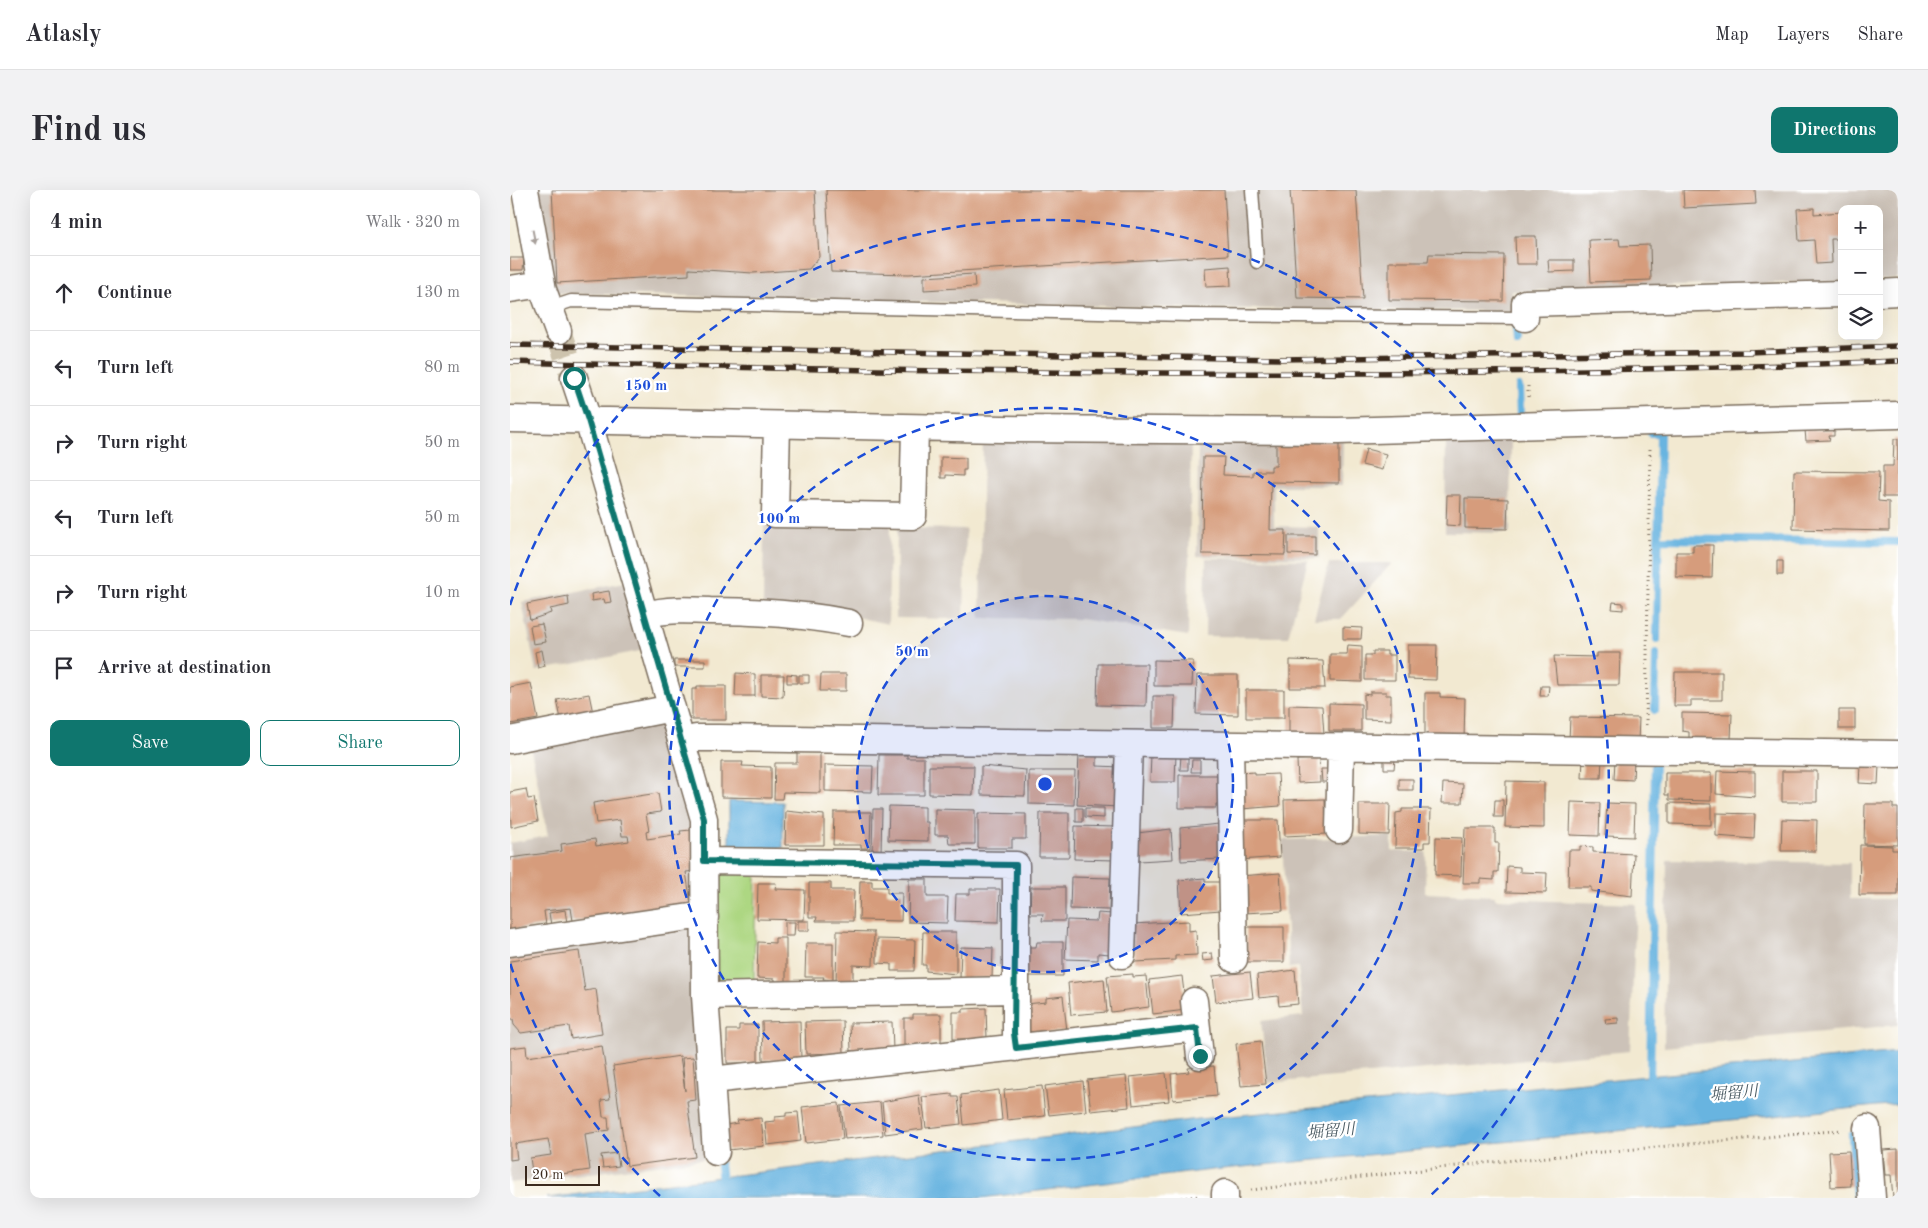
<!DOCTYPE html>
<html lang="en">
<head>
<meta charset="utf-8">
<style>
  :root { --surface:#fff; --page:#f2f2f3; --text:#2b2b33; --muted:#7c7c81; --line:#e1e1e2; --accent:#0f766e }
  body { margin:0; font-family:"Old Standard TT","Noto Serif JP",serif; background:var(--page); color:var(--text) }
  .controls { position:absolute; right:15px; top:15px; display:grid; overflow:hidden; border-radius:10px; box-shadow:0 5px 20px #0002 }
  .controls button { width:45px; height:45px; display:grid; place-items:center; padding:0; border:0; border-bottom:1px solid var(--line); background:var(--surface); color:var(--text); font:25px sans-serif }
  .scale { position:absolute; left:15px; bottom:12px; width:75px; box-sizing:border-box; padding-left:5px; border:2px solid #3b2a1e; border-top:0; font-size:14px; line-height:18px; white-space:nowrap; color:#3b2a1e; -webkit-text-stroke:4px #fff; paint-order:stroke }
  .stop { position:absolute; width:15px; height:15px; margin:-11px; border:4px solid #0f766e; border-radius:50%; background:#fff }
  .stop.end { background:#0f766e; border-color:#fff; box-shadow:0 1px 5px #0008 }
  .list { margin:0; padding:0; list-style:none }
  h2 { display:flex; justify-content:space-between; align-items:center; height:65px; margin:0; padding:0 20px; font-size:21px }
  h2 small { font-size:16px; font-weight:400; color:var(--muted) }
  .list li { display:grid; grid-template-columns:32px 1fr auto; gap:15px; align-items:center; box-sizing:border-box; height:75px; padding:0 20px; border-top:1px solid var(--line) }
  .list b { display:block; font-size:19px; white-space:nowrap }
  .list em { font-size:16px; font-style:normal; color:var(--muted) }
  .actions { display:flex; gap:10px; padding:15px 20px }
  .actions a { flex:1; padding:11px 0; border:1px solid var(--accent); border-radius:10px; text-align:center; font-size:18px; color:var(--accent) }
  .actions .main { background:var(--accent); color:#fff }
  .icon { flex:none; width:28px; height:28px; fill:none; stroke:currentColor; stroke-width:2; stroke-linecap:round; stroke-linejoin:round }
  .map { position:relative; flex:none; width:1388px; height:1008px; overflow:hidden; border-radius:10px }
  header { display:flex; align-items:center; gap:30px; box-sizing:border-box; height:70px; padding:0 25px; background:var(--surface); border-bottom:1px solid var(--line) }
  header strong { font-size:24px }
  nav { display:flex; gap:28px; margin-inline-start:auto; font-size:18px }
  .intro { display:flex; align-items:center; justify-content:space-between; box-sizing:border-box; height:120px; padding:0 30px }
  h1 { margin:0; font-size:35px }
  .button { padding:12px 22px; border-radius:10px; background:var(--accent); color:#fff; font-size:18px; font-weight:700 }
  main { display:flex; gap:30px; padding:0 30px }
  aside { flex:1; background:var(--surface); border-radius:10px; box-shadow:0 5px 20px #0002 }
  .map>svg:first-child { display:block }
  .industrial { fill:#ccc2b8 }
  .green { fill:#add782; stroke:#748050 }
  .water { fill:#67b4e0; stroke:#516f7f }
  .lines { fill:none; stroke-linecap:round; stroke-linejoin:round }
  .stream { stroke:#67b4e0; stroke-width:8 }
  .building { fill:#d69c7b }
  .street-tunnel { stroke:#cdc3ad; stroke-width:26; stroke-dasharray:26 13; stroke-linecap:butt }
  .lane-casing { stroke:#7b6d5d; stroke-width:15 }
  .street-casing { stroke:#7b6d5d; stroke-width:29 }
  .path { stroke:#7b6d5d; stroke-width:3; stroke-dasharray:1 4; stroke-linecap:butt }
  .lane { stroke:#fff; stroke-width:12 }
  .street { stroke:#fff; stroke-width:26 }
  .rail-casing { stroke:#3b2a1e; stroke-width:5.5 }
  .rail { stroke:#fff; stroke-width:4; stroke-dasharray:11; stroke-linecap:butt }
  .oneway { fill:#a79f9a }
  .route { stroke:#0f766e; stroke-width:6 }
  .ring { fill:none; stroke:#1d4ed8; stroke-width:2.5; stroke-dasharray:9 6 }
  .labels { text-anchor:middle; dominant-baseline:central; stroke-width:4.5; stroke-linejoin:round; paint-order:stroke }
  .water-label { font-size:16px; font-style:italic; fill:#4a5a62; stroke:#fff }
  .centre { fill:#1d4ed8; stroke:#fff; stroke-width:2.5 }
  .ring-label { font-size:15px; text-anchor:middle; font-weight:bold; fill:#1d4ed8; stroke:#fff; stroke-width:4.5; stroke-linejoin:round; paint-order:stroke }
</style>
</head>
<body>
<header>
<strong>Atlasly</strong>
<nav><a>Map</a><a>Layers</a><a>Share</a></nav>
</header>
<div class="intro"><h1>Find us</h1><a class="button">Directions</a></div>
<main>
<aside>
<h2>4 min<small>Walk · 320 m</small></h2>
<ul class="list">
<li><svg class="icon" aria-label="ahead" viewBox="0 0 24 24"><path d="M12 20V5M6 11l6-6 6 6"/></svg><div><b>Continue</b></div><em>130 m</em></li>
<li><svg class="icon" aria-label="left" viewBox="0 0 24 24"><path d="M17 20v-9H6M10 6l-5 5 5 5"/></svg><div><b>Turn left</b></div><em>80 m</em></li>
<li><svg class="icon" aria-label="right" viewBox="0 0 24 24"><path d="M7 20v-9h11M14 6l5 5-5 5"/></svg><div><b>Turn right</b></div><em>50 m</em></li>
<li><svg class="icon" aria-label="left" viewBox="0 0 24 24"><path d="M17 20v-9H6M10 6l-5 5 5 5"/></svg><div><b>Turn left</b></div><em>50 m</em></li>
<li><svg class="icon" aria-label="right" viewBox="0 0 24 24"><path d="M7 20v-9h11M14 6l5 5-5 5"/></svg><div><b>Turn right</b></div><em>10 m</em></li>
<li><svg class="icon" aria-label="arrive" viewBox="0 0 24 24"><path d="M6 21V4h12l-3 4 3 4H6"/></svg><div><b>Arrive at destination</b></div></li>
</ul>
<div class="actions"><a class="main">Save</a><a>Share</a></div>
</aside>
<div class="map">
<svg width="1388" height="1008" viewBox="0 0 1388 1008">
  <rect width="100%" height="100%" fill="#fff"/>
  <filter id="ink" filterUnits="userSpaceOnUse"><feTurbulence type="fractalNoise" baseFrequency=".02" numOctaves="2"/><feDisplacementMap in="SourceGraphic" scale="10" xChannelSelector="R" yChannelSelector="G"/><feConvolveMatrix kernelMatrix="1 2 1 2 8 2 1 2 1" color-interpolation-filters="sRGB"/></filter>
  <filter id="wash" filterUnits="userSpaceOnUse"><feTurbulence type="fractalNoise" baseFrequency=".0096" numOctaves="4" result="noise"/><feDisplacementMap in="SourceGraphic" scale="20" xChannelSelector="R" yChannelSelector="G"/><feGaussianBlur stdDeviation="1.12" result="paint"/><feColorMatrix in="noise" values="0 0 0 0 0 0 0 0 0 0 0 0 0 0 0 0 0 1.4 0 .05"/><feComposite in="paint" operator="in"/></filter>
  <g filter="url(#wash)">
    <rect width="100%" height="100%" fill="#f2e9d1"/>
    <path class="industrial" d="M26 0H1388V88L1369 89V19H1332V91L1001 101 1002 121 679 118 46 103Z
      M1001 246 1000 343 935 342 936 248Z
      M473 248 681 249 678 446 571 429 470 428Z
      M688 249 833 250 832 296H764V336L809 337V368L687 366Z
      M254 333 380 335 378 434 314 420 253 415Z
      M387 338 456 339 454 429 386 428Z
      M696 368 798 370 778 447 695 446Z
      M819 373H882L831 429H804Z
      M115 392 135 460 26 481 12 412Z
      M149 529 156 533 185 631V715L0 741V653L38 646 20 554Z
      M882 646V661L916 662 915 703 985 706V709L1126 714 1120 861 758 893 751 831 793 826 788 777 779 778 772 650Z
      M1157 670 1340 673V709H1388V835L1154 857Z
      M179 735 195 969 0 993V760Z"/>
    <path class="green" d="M210 682 246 683 244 794 212 795 206 789V687Z"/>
    <path class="water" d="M219 611 273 612V658L219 657Z
      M1388 862V914L702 980 471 1008H37L689 929Z"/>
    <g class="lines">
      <path class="stream" d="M1006 136 1007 152
        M1009 197 1010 227
        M1141 243H1150L1147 449
        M1148 349 1388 352
        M1145 520 1146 464
        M1140 894 1145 571
        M1342 945 1346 1008
        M210 975 214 1008"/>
    </g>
    <g id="blocks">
      <path class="building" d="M42 0H305L309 67 299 79 243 83 179 79V85L47 93Z
        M316 0H714L718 65 399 84 321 82Z
        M780 0H846L853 109 787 108Z
        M1173 0H1245L1246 14 1174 18Z
        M1304 18V24L1332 22V49H1321L1322 73 1306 74 1304 50 1289 51 1287 19Z
        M1005 46H1026L1027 74H1006Z
        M1109 49 1110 56 1140 55 1141 90 1081 92 1079 50Z
        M919 64 994 65 993 111 879 110V72H918Z
        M0 68H14L13 80H0Z
        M1038 70H1064V81L1039 82Z
        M720 76 721 96 696 97 695 78Z
        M464 84 465 97 414 100V87Z
        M1295 240H1324V246H1319L1320 250 1296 251Z
        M1384 249H1388V307H1373V276H1383Z
        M766 251 829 252V293L761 292 760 340H776L775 365 692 364 693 267H714L713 285 743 286V281H761V276H766Z
        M856 259 876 264 872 280 852 275Z
        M431 267 456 268V280H453V286L436 285V288H431Z
        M1284 281 1369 282 1368 311 1379 312V341L1283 339Z
        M937 305H951L950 336 936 335Z
        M955 308 998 309 997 339 955 338Z
        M778 346H805V365L778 364Z
        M1183 355H1203L1202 388 1166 387V362H1183Z
        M1267 371H1273V385H1267Z
        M99 401 101 412 95 413 94 409 82 411 81 404Z
        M58 406 59 415 40 419 41 423 20 430 17 414Z
        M1103 412 1113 413V420L1102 419Z
        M32 434 36 452 23 454 20 436Z
        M833 437 852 438 851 449H833Z
        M838 455 852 456V492L820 491V464H837Z
        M898 455H927L926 490 898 489Z
        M32 460 35 476 28 478 25 462Z
        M863 461H877V465H885V490H855V465H863Z
        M1087 463H1110L1109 495H1047L1044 466 1087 467Z
        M164 470H195V477H164Z
        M644 470 683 471 682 496H644Z
        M780 470 813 471 815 498H780Z
        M588 474H637L636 516 587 515Z
        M1165 482H1212V510H1181V516H1164Z
        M226 483 245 484V506H225Z
        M277 484 287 485V493H277Z
        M311 484H336V501H310Z
        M251 485H274L273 507 251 506Z
        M289 485H299V493H289Z
        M687 485H728V525L686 524Z
        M21 493 28 529 0 534V497Z
        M187 496H216V530H182V499H187Z
        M1031 496H1039L1038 506H1030Z
        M736 500H774V528H736Z
        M860 502H876V505H881V530L854 529V504L860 505Z
        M915 503H930V507L955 508 954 550H915Z
        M79 504 83 523 51 529 47 510Z
        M643 506H665L664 538H643Z
        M819 513 851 514V541H819Z
        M779 515 812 516 814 544 779 543Z
        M1329 520H1345V539H1329Z
        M1172 523 1222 524 1221 550 1179 549V542L1172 541Z
        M1060 527 1129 528 1128 552 1059 551Z
        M287 560H310V603L273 602 272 609H264L265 573H287Z
        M569 563H587V576L611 577 610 617 567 615Z
        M641 564H666L665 592H640Z
        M369 565H397V568H414V605H368Z
        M671 565H678V580H670Z
        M1073 568 1092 569 1091 588H1072Z
        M809 569 810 592 788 593 787 570Z
        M874 569H885L884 579H874Z
        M682 570H690V582H681Z
        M1105 570H1124L1123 590 1104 589Z
        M211 572H233L232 576 261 577V608L211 607Z
        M315 575 363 576 362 602 315 601Z
        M419 576H464L463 605 419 604Z
        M471 576 516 580 515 606 471 605Z
        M1350 576H1369L1368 594 1349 593Z
        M811 579H818V592H812Z
        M519 581H565L564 615 519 614Z
        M1207 581 1245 582V607L1206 604Z
        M1272 581H1307V612H1272Z
        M745 582V585L768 584 770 616 731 619 729 583Z
        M1155 583H1201V611L1159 610V605H1155Z
        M669 585H711V614H706V618H669Z
        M889 589H903V600H889Z
        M996 591 1034 592V638L995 637Z
        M933 593 953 594 952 613H932Z
        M16 599 18 609 24 608 28 631 1 637 0 602Z
        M148 603 151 622 136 624 139 641 136 642 137 649 171 644 170 641 181 640 187 681 176 682 181 714 63 731 61 718 34 721 36 735 0 740V668L52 661 51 654 85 649 86 656 119 651 118 646H112L110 630 86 633 83 613Z
        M815 609 816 644 775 646 774 610Z
        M985 610H993V627H984Z
        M1061 612 1090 613 1089 646 1060 645Z
        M1097 613 1125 614 1124 647 1095 646Z
        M1159 613 1201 614V635L1159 634Z
        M849 614H880L879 645 849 644Z
        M1355 614H1383V618H1388V655L1354 654Z
        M379 616 415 617V632H418V651L378 650Z
        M566 618H573V632H566Z
        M575 618H594V628L575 627Z
        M363 619H372L371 663H362Z
        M425 619 465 620V654H439L438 645H425Z
        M892 619H921L920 652H914V658H885L886 623 892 622Z
        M276 621 314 625V655H275Z
        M324 622H361L360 658H351V655H323Z
        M468 623 516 624V649H502V658H468Z
        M530 623H559V667H529Z
        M1206 623 1245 624 1244 649 1206 646Z
        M1272 629 1307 630 1306 661H1271Z
        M728 630H768L770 667 730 670Z
        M709 634 711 669 671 671 670 638Z
        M565 636 606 637 605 670 564 669Z
        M955 638H985V653H989L988 682H984V690L970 689V693H953Z
        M661 639 663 669 629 671 627 643Z
        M926 647 952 648 951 686 925 685Z
        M1350 655 1382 656V660H1388V705H1349Z
        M1070 656 1083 657V662L1124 664 1122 706 1081 701V697H1058L1059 660H1070Z
        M997 676 1010 677V682L1037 683 1036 703 996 702Z
        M770 683 773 721 734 723 729 686Z
        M561 687 600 688 599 720 560 719Z
        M695 688V692H710L711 720 671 723 669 690Z
        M399 689H417V707H438L437 733 398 732Z
        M350 691H362V697H377V703H392L391 731 349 730Z
        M248 693H266L265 699 295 700 294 730 247 729Z
        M299 693H321V700H344L343 731H306L307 727H299Z
        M521 697H555V731H532L533 724H520Z
        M460 699H490L489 732 445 731 446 704H460Z
        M55 720 57 733 41 735 39 723Z
        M588 723 602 724 600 764 588 763V770L555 769 557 730 587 731Z
        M288 731H299V741H288Z
        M679 731V741L686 740 687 765 665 766V770L624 772 622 734Z
        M275 732H285L284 746H275Z
        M736 737H774V772H737Z
        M327 741 364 742 363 776 343 775V792H326Z
        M413 742H446V784L416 781V775H412Z
        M265 748H276V794L265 793V789L247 788 248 752 265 753Z
        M367 749 405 750 404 781H381V774L367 773Z
        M527 752H553V786H515V757H526Z
        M296 753H323V790L313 789 314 787H295Z
        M451 757 483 758 482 788H450Z
        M69 761 75 801 86 799 92 844 61 849 59 836 11 843 4 835 3 829H0V771Z
        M702 763 703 770 693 771 692 764Z
        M785 780 788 814 769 816 768 806 749 808 747 785Z
        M740 782 743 808 706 812 703 786Z
        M623 784V787L636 786 639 817 601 822 597 786Z
        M672 786 676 820 643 824 639 790Z
        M594 789 597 822 561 825 558 793Z
        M553 806 557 841 531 843V841L519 842 516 814 536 812V808Z
        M476 818 477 849H443V822H453V819Z
        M403 824H431V853H420V856L394 857V828H403Z
        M1108 828V833L1096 834 1095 829Z
        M290 831 291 869 253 870 252 832Z
        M333 831 334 863 296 864 295 832Z
        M382 832 383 860 341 861 340 833Z
        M229 835H248V873H217V840H229Z
        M751 851 756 894 731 896 726 854Z
        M16 856 17 867 92 856 100 909 91 910 93 927H98L99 940 75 944 80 980 23 988 20 968 41 965 38 949 5 954 7 969 0 970V858Z
        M170 866 175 901 172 868 183 867 186 910 177 911 185 967 117 976 103 876Z
        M704 876 707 906 663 910 661 884 679 882 678 878Z
        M656 883 659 911 623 915 620 887Z
        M616 886 619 917 581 921 577 890Z
        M573 891 576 921 539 925 535 896Z
        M532 896 535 926 497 930 494 900Z
        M489 900 492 930 454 935 451 905Z
        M442 904V907H448L451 934 416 938 412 907Z
        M409 905 413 939 375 944 372 912Z
        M370 912 373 945 335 949 331 916Z
        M329 913 333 949 296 953 292 917Z
        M288 922 291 951 257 955 255 932 265 931V927L276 926V923Z
        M251 928 254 956 218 960 215 935 228 933 227 930Z
        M1388 959V1008H1383L1381 985H1375L1373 960Z
        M1339 961 1341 996 1321 997 1319 962Z
        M107 963 109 976 93 978 91 965Z"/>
    </g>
  </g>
  <g filter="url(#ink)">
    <use href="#blocks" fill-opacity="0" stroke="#7b6d5d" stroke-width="1"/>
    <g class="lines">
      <path class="street-tunnel" d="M48 141 64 188"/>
      <g class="lane-casing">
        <path id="lane" d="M742 0 747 72
          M40 118 61 111 678 125 1015 128"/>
      </g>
      <g class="street-casing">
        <path id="street" d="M15 0 33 100 48 141
          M0 99 32 94
          M1369 103 1388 102
          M1015 128V113L1332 104
          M64 188 78 230 194 629 195 806 201 890 687 838
          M0 229 492 239 828 241 1388 225
          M267 235 265 324 403 326 405 238
          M135 425C156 419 178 420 200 421 247 421 293 424 339 433
          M0 550 162 518
          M172 552 186 548H208L1388 564
          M720 555 724 769
          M829 640 831 557
          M194 671 506 675V858
          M0 753 180 727H195
          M612 765 619 554
          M195 806 505 800
          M684 811 690 866
          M201 890 206 962
          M1357 938 1362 1008
          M715 1003V1008"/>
      </g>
      <path class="path" d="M1018 196V210
        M1136 535 1140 258
        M741 1000 973 973 1332 940
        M671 1008 690 1006"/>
      <use href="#lane" class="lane"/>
      <use href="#street" class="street"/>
      <g class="rail-casing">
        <path id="rail" d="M0 155 771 169 1238 162 1388 156
          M0 172C463 184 925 190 1388 171"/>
      </g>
      <use href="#rail" class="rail"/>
    </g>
    <defs><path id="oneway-solid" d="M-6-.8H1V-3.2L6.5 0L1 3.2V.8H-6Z" transform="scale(1.25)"/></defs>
    <use class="oneway" href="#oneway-solid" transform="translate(24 47) rotate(79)"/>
  </g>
  <g class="lines" filter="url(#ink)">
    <path class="route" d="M64 188 78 230 194 629V671L506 675 504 843 506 858 687 838 690 866"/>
  </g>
  <circle cx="535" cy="594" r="188" fill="#1d4ed8" fill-opacity=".12"/>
  <g class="ring">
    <circle cx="535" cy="594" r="188"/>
    <circle cx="535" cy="594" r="376"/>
    <path d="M150 1006A564 564 0 0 1 0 773M0 415A564 564 0 1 1 920 1006"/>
  </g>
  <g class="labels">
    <g class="water-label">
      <text transform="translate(1224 904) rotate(-5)">堀留川</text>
      <text transform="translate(821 942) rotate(-5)">堀留川</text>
    </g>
  </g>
  <circle cx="535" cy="594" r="8" class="centre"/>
  <g class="ring-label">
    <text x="136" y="200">150 m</text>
    <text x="269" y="333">100 m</text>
    <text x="402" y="466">50 m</text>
  </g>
</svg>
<div class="controls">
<button>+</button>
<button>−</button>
<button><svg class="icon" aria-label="layers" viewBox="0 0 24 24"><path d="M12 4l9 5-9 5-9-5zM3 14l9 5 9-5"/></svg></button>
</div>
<div class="scale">20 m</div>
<div class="stop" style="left:64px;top:188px"></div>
<div class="stop end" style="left:690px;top:866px"></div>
</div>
</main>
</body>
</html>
